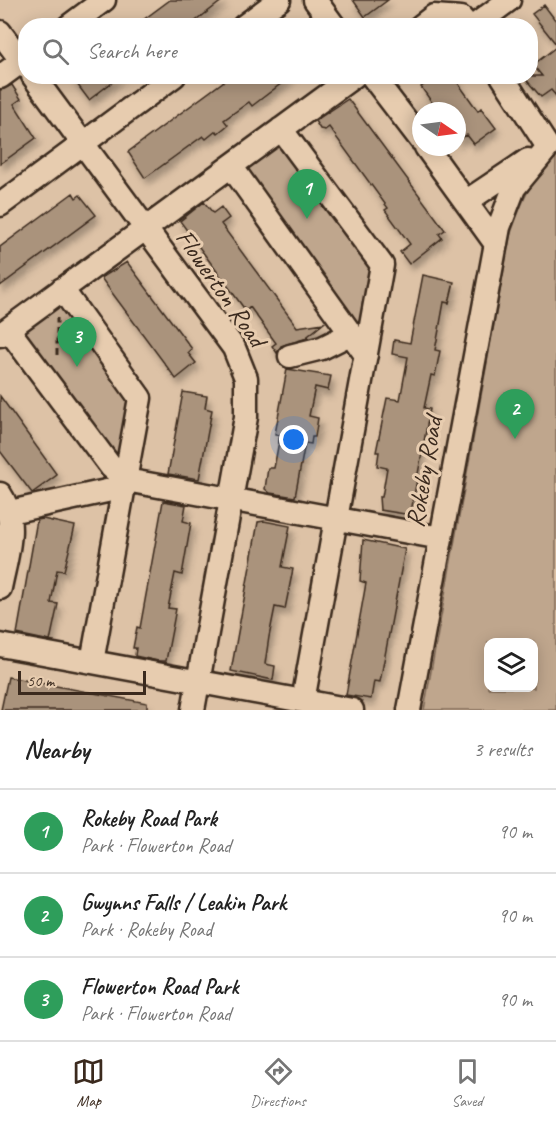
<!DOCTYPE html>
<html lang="en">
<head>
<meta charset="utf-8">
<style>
  :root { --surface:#fff; --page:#f6f6f6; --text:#222; --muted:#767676; --line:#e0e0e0; --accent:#3b2a1e }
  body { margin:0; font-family:Caveat,sans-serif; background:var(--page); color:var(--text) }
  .controls { position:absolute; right:18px; bottom:18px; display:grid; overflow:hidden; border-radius:12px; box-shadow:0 3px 15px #0003 }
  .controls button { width:54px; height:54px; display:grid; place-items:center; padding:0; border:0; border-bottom:2px solid var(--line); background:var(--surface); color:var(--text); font:30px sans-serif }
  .compass { position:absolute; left:412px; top:102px; width:54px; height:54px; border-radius:50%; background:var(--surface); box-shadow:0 3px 15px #0003; rotate:103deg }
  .scale { position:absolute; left:18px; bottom:15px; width:128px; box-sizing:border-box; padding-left:6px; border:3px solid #3b2a1e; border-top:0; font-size:16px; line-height:21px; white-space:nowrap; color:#3b2a1e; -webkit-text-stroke:4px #e7ccaf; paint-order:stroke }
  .you { position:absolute; left:294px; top:440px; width:21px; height:21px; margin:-15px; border:4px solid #fff; border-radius:50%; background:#1a73e8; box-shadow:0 0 0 9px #1a73e833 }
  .badge { display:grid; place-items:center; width:39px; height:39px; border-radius:50%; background:var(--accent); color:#fff; font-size:20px; font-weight:700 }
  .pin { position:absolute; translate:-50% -50px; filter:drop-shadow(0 2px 3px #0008) }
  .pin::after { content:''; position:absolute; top:32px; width:21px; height:18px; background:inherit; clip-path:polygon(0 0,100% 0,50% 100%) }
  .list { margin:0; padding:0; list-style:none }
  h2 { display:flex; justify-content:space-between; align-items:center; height:78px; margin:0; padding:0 24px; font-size:26px }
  h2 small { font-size:20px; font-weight:400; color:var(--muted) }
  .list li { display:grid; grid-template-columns:39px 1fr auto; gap:18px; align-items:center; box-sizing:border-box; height:84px; padding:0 24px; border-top:2px solid var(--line) }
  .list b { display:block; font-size:22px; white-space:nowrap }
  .list p { margin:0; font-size:20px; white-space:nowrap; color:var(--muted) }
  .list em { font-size:20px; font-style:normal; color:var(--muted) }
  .icon { flex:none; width:33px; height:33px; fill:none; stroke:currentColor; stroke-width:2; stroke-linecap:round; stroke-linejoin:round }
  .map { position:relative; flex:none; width:556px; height:710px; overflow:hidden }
  .search { position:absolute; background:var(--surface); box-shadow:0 3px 15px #0003; left:18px; right:18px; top:18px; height:66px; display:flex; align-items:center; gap:15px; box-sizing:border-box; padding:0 21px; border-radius:24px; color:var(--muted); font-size:22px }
  .sheet { height:330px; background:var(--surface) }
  nav { display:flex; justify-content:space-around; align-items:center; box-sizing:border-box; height:84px; border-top:2px solid var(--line); background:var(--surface); font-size:16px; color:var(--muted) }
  nav a { display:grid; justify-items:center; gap:3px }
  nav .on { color:var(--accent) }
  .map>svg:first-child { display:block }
  .green { fill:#bfa68d; stroke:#7d6856; stroke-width:1.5; fill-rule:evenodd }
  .building { fill:#aa937c; stroke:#3b2a1e; stroke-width:1.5; filter:url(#shadow) }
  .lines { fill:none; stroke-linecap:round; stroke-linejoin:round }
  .minor-casing { stroke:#3b2a1e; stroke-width:27 }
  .path { stroke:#3b2a1e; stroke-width:3; stroke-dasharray:6 4.5; stroke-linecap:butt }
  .minor { stroke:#e7ccaf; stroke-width:22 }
  .labels { text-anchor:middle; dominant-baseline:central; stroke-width:6; stroke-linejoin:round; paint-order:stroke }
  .street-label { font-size:26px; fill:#3b2a1e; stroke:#e7ccaf }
</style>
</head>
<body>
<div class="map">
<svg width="556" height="710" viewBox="0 0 556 710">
  <defs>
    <filter id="shadow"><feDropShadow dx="3.5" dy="6" stdDeviation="3" flood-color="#0004"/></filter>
  </defs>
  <rect width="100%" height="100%" fill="#ddc2a6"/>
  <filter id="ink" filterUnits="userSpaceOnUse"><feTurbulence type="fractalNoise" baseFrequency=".0167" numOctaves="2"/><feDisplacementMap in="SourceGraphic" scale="12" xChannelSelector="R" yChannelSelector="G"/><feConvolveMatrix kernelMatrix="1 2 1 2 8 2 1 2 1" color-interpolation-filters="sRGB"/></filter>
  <g filter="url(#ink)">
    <path class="green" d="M277 140 374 266 360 336 240 168Z
      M556 155V710H424L510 236C522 201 529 182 556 155ZM488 642H534V688H488Z
      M58 301 133 401 117 462 20 334Z"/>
    <path class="building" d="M170 0H223L189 26H135Z
      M353 0H388L365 17Z
      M544 5 556 21V44L532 14Z
      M556 47V96L551 90 541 97 523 76H542L533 65Z
      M71 76H120L89 100Z
      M231 76H291L252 106 249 102 224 120 228 125 218 133 216 131 206 139 203 136 145 178 128 152Z
      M421 76H453L478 111 481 108 496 128 474 144 467 135 457 140V111H438L421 87 426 83Z
      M12 85 21 99 14 104 36 138 0 164V90Z
      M348 99 445 230 439 234 442 238 409 264 400 252 410 244 385 210 388 208 329 127 325 130 320 129 315 121Z
      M73 193 76 198 80 195 96 215 0 286V247Z
      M204 202 213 213 221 207 229 218 221 224 297 327 324 323 304 339 281 346 277 353 272 346 276 343 250 307 246 311 180 221Z
      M127 262 192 349 188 353 196 363 176 379 101 278Z
      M423 275 454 282 449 303 444 302 438 335 435 350 440 351 435 376 431 375 424 408 430 409 411 512 405 514 380 510 379 497H382L387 468 377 466 379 452H376L387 398 400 400 408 357 392 354 394 340 410 343Z
      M287 369 331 376 328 390 315 387 309 416 318 418 315 437H312L311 444 305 443 295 497 270 493 265 489 268 468H274L277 452 280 435 275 434Z
      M183 392 207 396 205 408 212 410 199 479 168 474Z
      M0 396 57 475 32 493 0 451Z
      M163 501 186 505 183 521 191 523 182 575 175 573 168 608 176 609 166 661H158L135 656 136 648H133L137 627 140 628Z
      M43 519 75 526 64 571 57 570 51 603 58 604 50 641 17 634 37 520Z
      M264 521 290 526 282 567 293 569 285 609 275 607 269 637 265 664 275 666 273 680 231 671 258 522Z
      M363 540 405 549 380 682 374 681 371 699 346 695 366 583 360 581Z
      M8 677 147 703V710H1Z"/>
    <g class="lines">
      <g class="minor-casing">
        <path id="minor" d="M315 0 334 26
          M69 26 104 0
          M244 26 279 0
          M421 26 434 16 461 18 468 26
          M474 26 509 0
          M0 32 26 67
          M33 76 234 348 246 378V417L193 710
          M372 76 421 140
          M502 76 548 147
          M0 77 26 58
          M281 129 382 265 303 701
          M426 147 496 244
          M231 166 366 355
          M467 201 528 160
          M0 205 174 76
          M62 289 140 398 92 662
          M8 329 111 467 126 480
          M0 335 354 76
          M290 356 322 348 350 334
          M0 494C19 522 6 557 0 588
          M10 512 111 490 126 480 441 538
          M0 645 352 710
          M409 710 499 227 514 188 548 147"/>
      </g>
      <path class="path" d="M57 355V318"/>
      <use href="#minor" class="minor"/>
    </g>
  </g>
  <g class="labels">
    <g class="street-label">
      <text transform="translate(221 288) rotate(55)">Flowerton Road</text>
      <text transform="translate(424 472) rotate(-80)">Rokeby Road</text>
    </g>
  </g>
</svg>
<div class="controls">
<button><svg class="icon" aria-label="layers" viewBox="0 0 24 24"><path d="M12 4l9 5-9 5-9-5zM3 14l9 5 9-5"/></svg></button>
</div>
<svg class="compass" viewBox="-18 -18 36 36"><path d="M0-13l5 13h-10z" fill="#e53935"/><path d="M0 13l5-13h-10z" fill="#767676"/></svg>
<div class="scale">50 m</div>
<div class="you"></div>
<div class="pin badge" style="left:307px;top:219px;background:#2e9e5b">1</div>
<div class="pin badge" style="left:515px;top:439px;background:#2e9e5b">2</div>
<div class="pin badge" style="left:77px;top:367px;background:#2e9e5b">3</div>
<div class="search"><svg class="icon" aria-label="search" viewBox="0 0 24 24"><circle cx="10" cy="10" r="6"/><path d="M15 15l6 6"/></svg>Search here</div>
</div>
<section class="sheet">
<h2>Nearby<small>3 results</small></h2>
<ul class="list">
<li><span class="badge" style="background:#2e9e5b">1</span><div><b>Rokeby Road Park</b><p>Park · Flowerton Road</p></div><em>90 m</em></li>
<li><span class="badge" style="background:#2e9e5b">2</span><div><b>Gwynns Falls / Leakin Park</b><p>Park · Rokeby Road</p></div><em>90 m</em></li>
<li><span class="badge" style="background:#2e9e5b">3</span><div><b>Flowerton Road Park</b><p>Park · Flowerton Road</p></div><em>90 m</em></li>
</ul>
</section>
<nav>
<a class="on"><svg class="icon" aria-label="map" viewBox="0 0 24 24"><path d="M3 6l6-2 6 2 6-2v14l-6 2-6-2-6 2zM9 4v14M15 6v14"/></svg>Map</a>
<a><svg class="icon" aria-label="directions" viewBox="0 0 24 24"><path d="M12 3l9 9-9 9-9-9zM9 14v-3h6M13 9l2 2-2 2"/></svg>Directions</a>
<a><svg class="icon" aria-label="saved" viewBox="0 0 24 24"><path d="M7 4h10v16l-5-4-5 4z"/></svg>Saved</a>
</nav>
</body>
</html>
